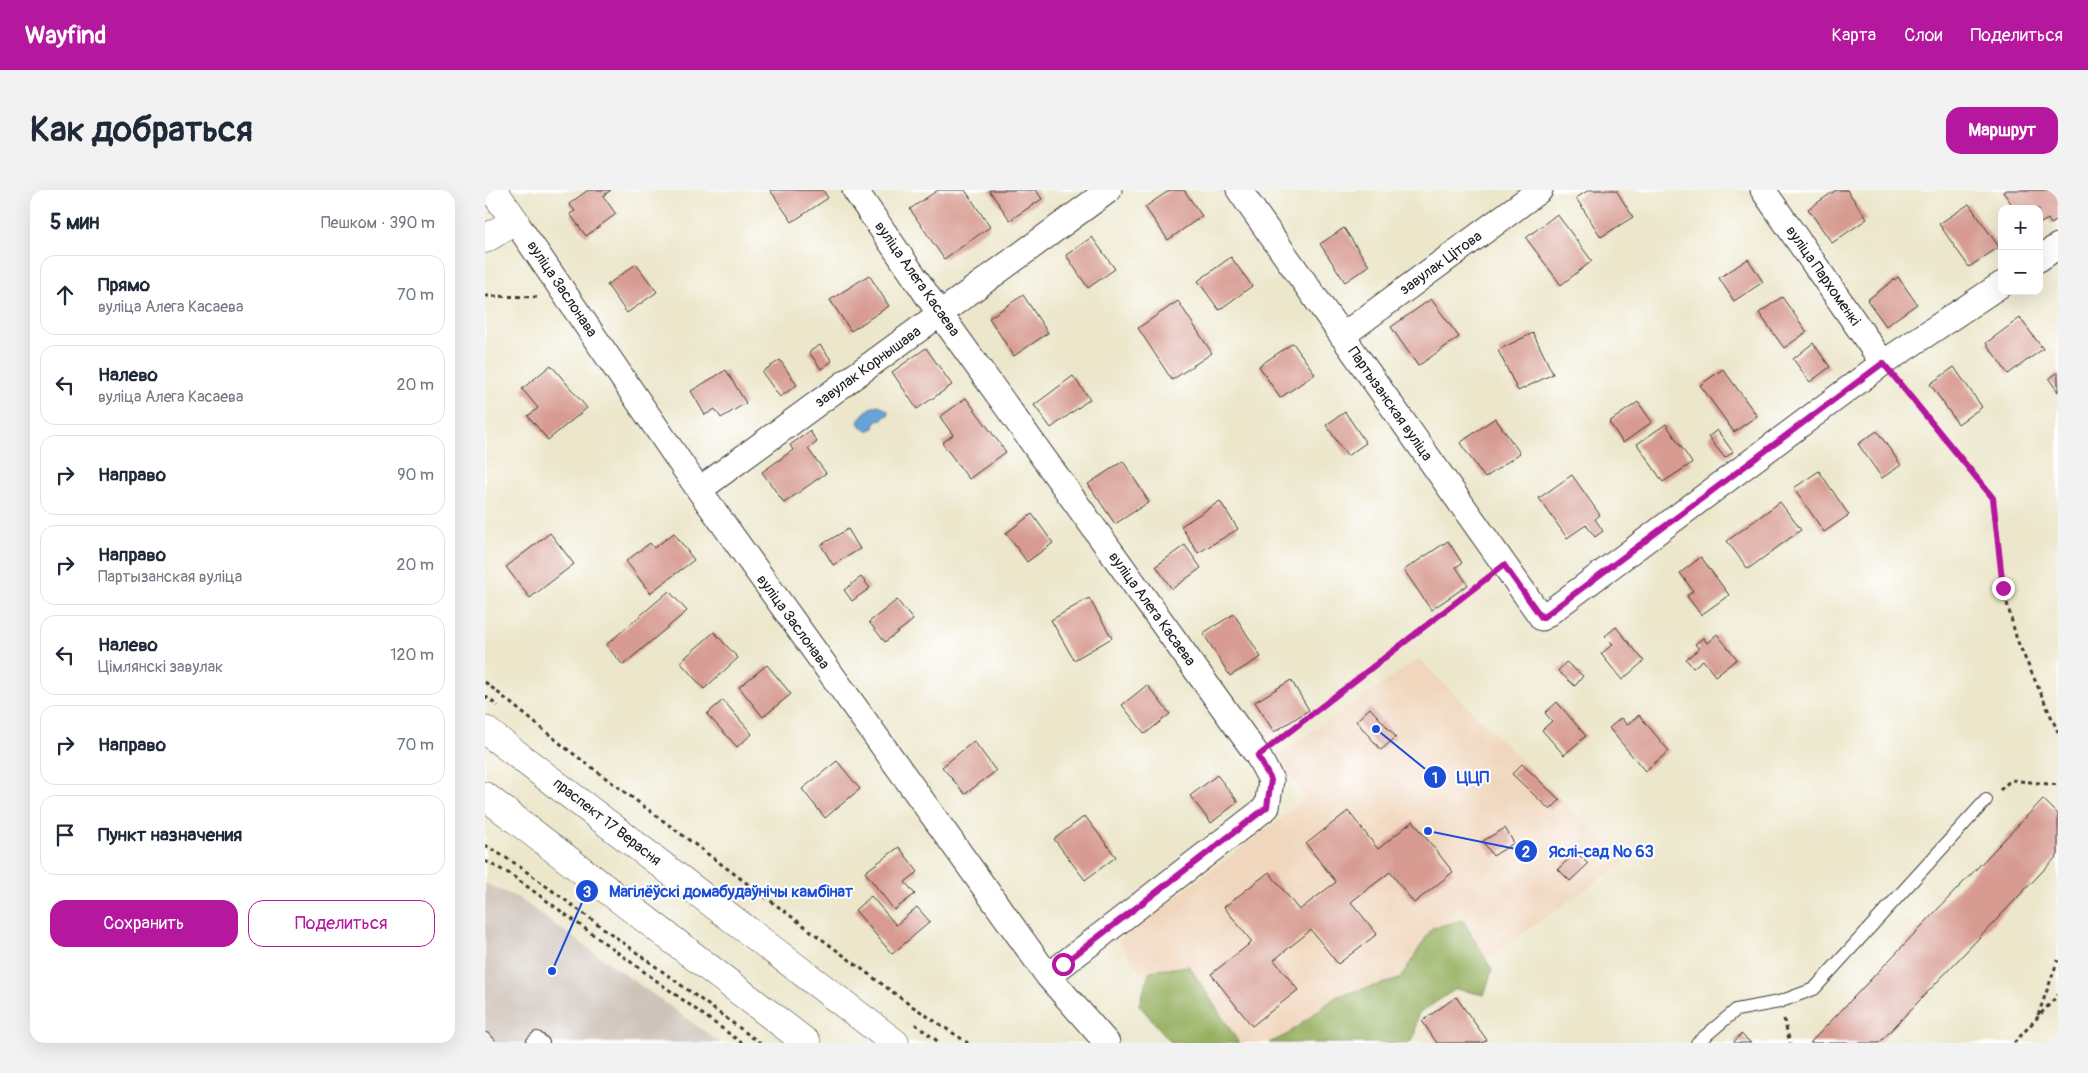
<!DOCTYPE html>
<html lang="ru">
<head>
<meta charset="utf-8">
<style>
  :root { --surface:#fff; --page:#f2f2f3; --text:#1f2937; --muted:#747a83; --line:#e0e1e3; --accent:#b5179e }
  body { margin:0; font-family:Pangolin,sans-serif; background:var(--page); color:var(--text) }
  .controls { position:absolute; right:15px; top:15px; display:grid; overflow:hidden; border-radius:10px; box-shadow:0 5px 20px #0002 }
  .controls button { width:45px; height:45px; display:grid; place-items:center; padding:0; border:0; border-bottom:1px solid var(--line); background:var(--surface); color:var(--text); font:25px sans-serif }
  .stop { position:absolute; width:15px; height:15px; margin:-11px; border:4px solid #b5179e; border-radius:50%; background:#fff }
  .stop.end { background:#b5179e; border-color:#fff; box-shadow:0 1px 5px #0008 }
  .list { margin:0; padding:0; list-style:none }
  h2 { display:flex; justify-content:space-between; align-items:center; height:65px; margin:0; padding:0 20px; font-size:21px }
  h2 small { font-size:16px; font-weight:400; color:var(--muted) }
  .list li { display:grid; grid-template-columns:32px 1fr auto; gap:15px; align-items:center; box-sizing:border-box; height:80px; margin:0 10px 10px; padding:0 10px; border:1px solid var(--line); border-radius:15px }
  .list b { display:block; font-size:19px; white-space:nowrap }
  .list p { margin:0; font-size:16px; white-space:nowrap; color:var(--muted) }
  .list em { font-size:16px; font-style:normal; color:var(--muted) }
  .actions { display:flex; gap:10px; padding:15px 20px }
  .actions a { flex:1; padding:11px 0; border:1px solid var(--accent); border-radius:15px; text-align:center; font-size:18px; color:var(--accent) }
  .actions .main { background:var(--accent); color:#fff }
  .icon { flex:none; width:28px; height:28px; fill:none; stroke:currentColor; stroke-width:2; stroke-linecap:round; stroke-linejoin:round }
  .map { position:relative; flex:none; width:1573px; height:853px; overflow:hidden; border-radius:15px }
  header { display:flex; align-items:center; gap:30px; box-sizing:border-box; height:70px; padding:0 25px; background:var(--accent); color:#fff }
  header strong { font-size:24px }
  nav { display:flex; gap:28px; margin-inline-start:auto; font-size:18px }
  .intro { display:flex; align-items:center; justify-content:space-between; box-sizing:border-box; height:120px; padding:0 30px }
  h1 { margin:0; font-size:35px }
  .button { padding:12px 22px; border-radius:15px; background:var(--accent); color:#fff; font-size:18px; font-weight:700 }
  main { display:flex; gap:30px; padding:0 30px }
  aside { flex:1; background:var(--surface); border-radius:15px; box-shadow:0 5px 20px #0002 }
  .map>svg:first-child { display:block }
  .built { fill:#f0d6bc }
  .industrial { fill:#cec2b9 }
  .forest { fill:#97b162; stroke:#5a663f }
  .water { fill:#66a3d7; stroke:#41607a }
  .building { fill:#d79b91 }
  .lines { fill:none; stroke-linecap:round; stroke-linejoin:round }
  .service-casing { stroke:#3b3a36; stroke-width:14 }
  .minor-casing { stroke:#3b3a36; stroke-width:27 }
  .secondary-casing { stroke:#3b3a36; stroke-width:29 }
  .primary-casing { stroke:#3b3a36; stroke-width:29 }
  .path { stroke:#3b3a36; stroke-width:3; stroke-dasharray:4 4; stroke-linecap:butt }
  .service { stroke:#fff; stroke-width:12 }
  .minor { stroke:#fff; stroke-width:25 }
  .secondary { stroke:#fff; stroke-width:28 }
  .primary { stroke:#fff; stroke-width:28 }
  .route { stroke:#b5179e; stroke-width:6 }
  .labels { text-anchor:middle; dominant-baseline:central; stroke-width:4; stroke-linejoin:round; paint-order:stroke }
  .street-label { font-size:15px; fill:#1c1c1c; stroke:#fff }
  .leader { fill:none; stroke:#1d4ed8; stroke-width:2 }
  .callout-dot { fill:#1d4ed8; stroke:#fff; stroke-width:2 }
  .mark-label { font-size:15px; text-anchor:middle; font-weight:bold; fill:#fff }
  .callout-label { font-size:16px; text-anchor:middle; font-weight:bold; fill:#1d4ed8; stroke:#fff; stroke-width:4; stroke-linejoin:round; paint-order:stroke }
</style>
</head>
<body>
<header>
<strong>Wayfind</strong>
<nav><a>Карта</a><a>Слои</a><a>Поделиться</a></nav>
</header>
<div class="intro"><h1>Как добраться</h1><a class="button">Маршрут</a></div>
<main>
<aside>
<h2>5 мин<small>Пешком · 390 m</small></h2>
<ul class="list">
<li><svg class="icon" aria-label="ahead" viewBox="0 0 24 24"><path d="M12 20V5M6 11l6-6 6 6"/></svg><div><b>Прямо</b><p>вуліца Алега Касаева</p></div><em>70 m</em></li>
<li><svg class="icon" aria-label="left" viewBox="0 0 24 24"><path d="M17 20v-9H6M10 6l-5 5 5 5"/></svg><div><b>Налево</b><p>вуліца Алега Касаева</p></div><em>20 m</em></li>
<li><svg class="icon" aria-label="right" viewBox="0 0 24 24"><path d="M7 20v-9h11M14 6l5 5-5 5"/></svg><div><b>Направо</b></div><em>90 m</em></li>
<li><svg class="icon" aria-label="right" viewBox="0 0 24 24"><path d="M7 20v-9h11M14 6l5 5-5 5"/></svg><div><b>Направо</b><p>Партызанская вуліца</p></div><em>20 m</em></li>
<li><svg class="icon" aria-label="left" viewBox="0 0 24 24"><path d="M17 20v-9H6M10 6l-5 5 5 5"/></svg><div><b>Налево</b><p>Цімлянскі завулак</p></div><em>120 m</em></li>
<li><svg class="icon" aria-label="right" viewBox="0 0 24 24"><path d="M7 20v-9h11M14 6l5 5-5 5"/></svg><div><b>Направо</b></div><em>70 m</em></li>
<li><svg class="icon" aria-label="arrive" viewBox="0 0 24 24"><path d="M6 21V4h12l-3 4 3 4H6"/></svg><div><b>Пункт назначения</b></div></li>
</ul>
<div class="actions"><a class="main">Сохранить</a><a>Поделиться</a></div>
</aside>
<div class="map">
<svg width="1573" height="853" viewBox="0 0 1573 853">
  <rect width="100%" height="100%" fill="#fff"/>
  <filter id="ink" filterUnits="userSpaceOnUse"><feTurbulence type="fractalNoise" baseFrequency=".02" numOctaves="2"/><feDisplacementMap in="SourceGraphic" scale="10" xChannelSelector="R" yChannelSelector="G"/><feConvolveMatrix kernelMatrix="1 2 1 2 8 2 1 2 1" color-interpolation-filters="sRGB"/></filter>
  <filter id="wash" filterUnits="userSpaceOnUse"><feTurbulence type="fractalNoise" baseFrequency=".0096" numOctaves="4" result="noise"/><feDisplacementMap in="SourceGraphic" scale="20" xChannelSelector="R" yChannelSelector="G"/><feGaussianBlur stdDeviation="1.12" result="paint"/><feColorMatrix in="noise" values="0 0 0 0 0 0 0 0 0 0 0 0 0 0 0 0 0 1.4 0 .05"/><feComposite in="paint" operator="in"/></filter>
  <g filter="url(#wash)">
    <rect width="100%" height="100%" fill="#ece6ca"/>
    <path class="built" d="M934 469 1139 672 883 853H708L633 751 820 610 794 564Z"/>
    <path class="industrial" d="M0 693 33 708 236 853H0Z"/>
    <path class="forest" d="M978 730 1007 780 999 805 971 799 933 824 929 848 923 853H784L803 844 852 806 915 789 947 738Z
      M704 776 754 853H687L654 815 665 781Z"/>
    <path class="water" d="M394 215 403 221V225L390 233 389 238 382 241 375 236 373 232C376 224 386 216 394 215Z"/>
    <g id="blocks">
      <path class="building" d="M103 0H126L118 6 131 24 101 46 85 24 90 21 84 14Z
        M285 0H338L343 8 307 32Z
        M453 0H480L505 37 459 69 425 19Z
        M504 0H551L557 9 525 30Z
        M685 0H699L717 26 683 50 660 17Z
        M1104 0H1131L1148 27 1116 47 1091 8Z
        M1351 0H1362L1382 29 1347 53 1323 19Z
        M1521 0H1570L1573 5V30L1566 34 1563 29 1554 34V19H1530L1518 2Z
        M1484 14 1514 57 1484 77 1454 34Z
        M1072 24 1107 71 1076 95 1041 48Z
        M859 38 884 76 860 92 835 54Z
        M607 47 630 79 603 98 581 65Z
        M746 67 767 96 734 120 713 91Z
        M1263 69 1278 92 1249 111 1234 88Z
        M151 74 172 102 142 123 122 95Z
        M384 85 404 116 366 141 345 110Z
        M1413 87 1432 114 1401 136 1382 110Z
        M538 105 563 143 529 166 504 128Z
        M1297 107 1322 142 1299 158 1274 123Z
        M946 109 974 147 933 176 906 137Z
        M693 111 727 163 687 190 653 138Z
        M1535 128 1558 159 1523 184 1501 153Z
        M1048 143 1068 184 1033 201 1013 160Z
        M808 153 830 184 795 208 774 176Z
        M1328 153 1345 177 1325 192 1308 169Z
        M335 155 347 171 336 179 324 162Z
        M441 158 467 195 432 219 407 182Z
        M295 170 312 195 295 207 277 182Z
        M66 175 102 218 63 250 43 226 53 218 37 199Z
        M1469 177 1497 217 1473 234 1445 194Z
        M1238 179 1272 226 1249 242 1215 195Z
        M241 180 261 213 236 228 230 219 220 225 206 201Z
        M1573 182V202L1564 189Z
        M588 186 605 209 566 238 549 215Z
        M481 208 521 262 484 289 457 253 468 245 455 227Z
        M1153 212 1167 232 1138 253 1124 232Z
        M860 222 881 253 862 266 841 235Z
        M1010 228 1035 263 1000 288 975 253Z
        M1181 234 1207 273 1178 292 1152 254Z
        M1232 240 1248 262 1240 268 1223 247Z
        M325 241 332 252 323 259 341 283 299 313 277 282 308 260 305 255Z
        M1392 241 1416 275 1397 288 1373 254Z
        M638 271 664 312 630 334 603 294Z
        M1334 281 1364 325 1339 342 1309 298Z
        M1087 285 1115 325 1110 329 1118 341 1110 347 1101 335 1082 348 1054 308Z
        M735 311 753 339 713 363 696 336Z
        M1295 312 1316 340 1263 379 1242 351Z
        M547 324 568 353 542 372 521 343Z
        M363 339 375 359 348 375 336 355Z
        M65 343 89 374 45 408 21 377Z
        M189 343 209 370 165 403 141 371 165 353 169 358Z
        M963 351 977 373 971 377 983 395 946 420 919 380Z
        M700 355 716 378 687 399 671 376Z
        M1216 367 1244 405 1216 425 1202 406 1208 401 1195 383Z
        M376 387 385 398 367 411 359 400Z
        M184 401 202 421 138 475 121 455Z
        M604 408 627 448 589 470 566 430Z
        M412 410 428 430 400 452 384 432Z
        M749 424 776 467 745 486 718 443Z
        M1131 437 1159 471 1137 490 1116 464 1128 454 1120 446Z
        M229 442 253 468 219 499 195 472Z
        M1232 444 1252 469 1230 486 1218 470 1208 478 1201 469 1214 459 1210 454 1218 448 1222 453Z
        M1081 472 1098 486 1090 496 1073 481Z
        M282 475 306 504 278 527 254 497Z
        M806 490 824 520 789 542 770 512Z
        M662 495 685 524 660 544 637 515Z
        M238 510 267 544 252 557 222 524Z
        M1072 512 1101 546 1079 565 1057 540 1067 531 1060 523Z
        M885 518 911 547 896 560 871 531Z
        M1154 525 1184 561 1160 581 1124 538 1136 528 1142 535Z
        M489 551 511 581 480 604 457 577Z
        M352 571 375 599 340 628 317 599Z
        M1037 574 1075 610 1065 620 1027 584Z
        M732 585 753 612 726 633 705 606Z
        M1558 609 1573 624V665L1394 853H1325Z
        M863 621 893 659 928 631 968 682 929 713 905 682 866 712 892 744 853 774 826 740 789 770 813 800 767 836 726 784 767 752 739 717 784 682 814 720 851 692 821 654Z
        M600 626 631 667 600 690 569 649Z
        M1020 638 1029 653 1008 666 998 651Z
        M414 657 433 682 420 692 430 704 409 720 380 682Z
        M1091 662 1103 674 1085 691 1073 679Z
        M386 706 411 735 432 717 445 732 407 764 370 720Z
        M971 807 1002 850 997 853H952L937 831Z
        M1256 844 1266 853H1248Z"/>
    </g>
  </g>
  <g filter="url(#ink)">
    <use href="#blocks" fill-opacity="0" stroke="#3b3a36" stroke-width="1"/>
    <g class="lines">
      <g class="service-casing">
        <path id="service" d="M0 849 4 853
          M47 853 52 848 58 853
          M1212 853 1251 820 1294 812 1329 799 1501 610"/>
      </g>
      <g class="minor-casing">
        <path id="minor" d="M370 0 455 124 773 566 786 590 782 617 563 786
          M754 0 1057 428 1398 173 1517 94
          M1278 0 1398 173
          M30 31 214 300 563 786 622 853
          M1554 69 1573 56
          M857 146 1055 0
          M214 300 624 0"/>
      </g>
      <g class="secondary-casing">
        <path id="secondary" d="M0 49 30 31 8 0"/>
      </g>
      <g class="primary-casing">
        <path id="primary" d="M0 540 410 853
          M0 606 322 853"/>
      </g>
      <path class="path" d="M0 106 52 107
        M1413 192 1508 308 1518 398 1532 450 1573 542
        M0 492 82 559 421 812 483 853
        M0 506 13 516
        M791 551 999 390
        M1515 600 1526 590 1573 595
        M0 655 31 674 275 853
        M0 671 25 684 257 853
        M1553 825 1573 770
        M1299 829 1305 853
        M430 834 455 853
        M1529 853 1573 805"/>
      <use href="#service" class="service"/>
      <use href="#minor" class="minor"/>
      <use href="#secondary" class="secondary"/>
      <use href="#primary" class="primary"/>
    </g>
  </g>
  <g class="lines" filter="url(#ink)">
    <path class="route" d="M578 774 782 617 786 590 773 566 1019 375 1057 428 1398 173 1508 308 1518 398"/>
  </g>
  <g class="labels">
    <g class="street-label">
      <text transform="translate(956 73) rotate(-36)">завулак Цітова</text>
      <text transform="translate(1338 86) rotate(55)">вуліца Пархоменкі</text>
      <text transform="translate(432 89) rotate(55)">вуліца Алега Касаева</text>
      <text transform="translate(77 99) rotate(56)">вуліца Заслонава</text>
      <text transform="translate(383 177) rotate(-36)">завулак Корнышава</text>
      <text transform="translate(905 214) rotate(55)">Партызанская вуліца</text>
      <text transform="translate(667 419) rotate(54)">вуліца Алега Касаева</text>
      <text transform="translate(308 432) rotate(54)">вуліца Заслонава</text>
      <text transform="translate(122 632) rotate(38)">праспект 17 Верасня</text>
    </g>
  </g>
  <path class="leader" d="M891 539L950 587M943 641L1041 661M67 781L102 701"/>
  <g class="callout-dot">
    <circle cx="891" cy="539" r="5"/>
    <circle cx="943" cy="641" r="5"/>
    <circle cx="67" cy="781" r="5"/>
    <circle cx="950" cy="587" r="12"/>
    <circle cx="1041" cy="661" r="12"/>
    <circle cx="102" cy="701" r="12"/>
  </g>
  <g class="mark-label">
    <text x="950" y="593">1</text>
    <text x="1041" y="667">2</text>
    <text x="102" y="707">3</text>
  </g>
  <g class="callout-label">
    <text x="988" y="593">ЦЦП</text>
    <text x="1116" y="667">Яслі-сад № 63</text>
    <text x="246" y="707">Магілёўскі домабудаўнічы камбінат</text>
  </g>
</svg>
<div class="controls">
<button>+</button>
<button>−</button>
</div>
<div class="stop" style="left:578px;top:774px"></div>
<div class="stop end" style="left:1518px;top:398px"></div>
</div>
</main>
</body>
</html>
